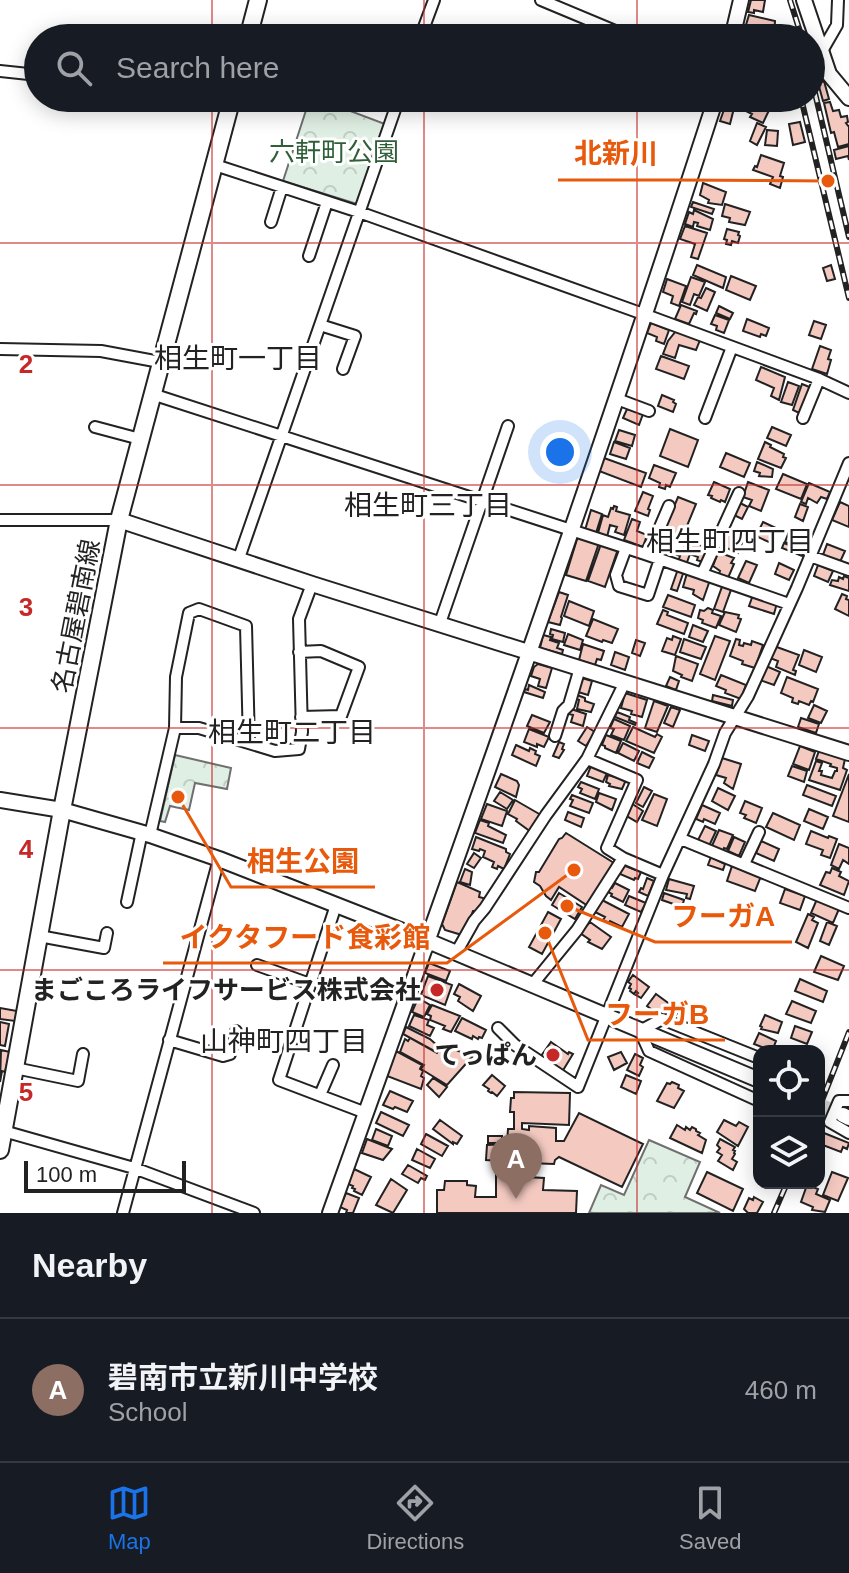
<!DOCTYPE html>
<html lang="en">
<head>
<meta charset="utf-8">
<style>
  :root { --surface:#171b24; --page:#242831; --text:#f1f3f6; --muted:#9ea1a6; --line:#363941; --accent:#1a73e8 }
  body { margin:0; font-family:Helvetica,"Noto Sans JP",sans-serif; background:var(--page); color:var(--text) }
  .controls { position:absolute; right:24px; bottom:24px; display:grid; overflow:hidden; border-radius:16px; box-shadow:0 4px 20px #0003 }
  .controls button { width:72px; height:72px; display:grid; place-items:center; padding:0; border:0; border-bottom:2px solid var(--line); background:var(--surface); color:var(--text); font:40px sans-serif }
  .scale { position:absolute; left:24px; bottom:20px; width:162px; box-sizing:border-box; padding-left:8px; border:4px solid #222; border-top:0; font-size:22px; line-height:28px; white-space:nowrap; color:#222; -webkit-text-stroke:6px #fff; paint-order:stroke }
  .you { position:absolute; left:560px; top:452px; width:28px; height:28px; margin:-20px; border:6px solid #fff; border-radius:50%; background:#1a73e8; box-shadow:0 0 0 12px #1a73e833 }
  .badge { display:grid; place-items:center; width:52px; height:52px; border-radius:50%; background:var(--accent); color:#fff; font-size:26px; font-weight:700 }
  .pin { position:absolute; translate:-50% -66px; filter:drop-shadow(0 2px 4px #0008) }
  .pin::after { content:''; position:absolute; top:42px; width:28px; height:24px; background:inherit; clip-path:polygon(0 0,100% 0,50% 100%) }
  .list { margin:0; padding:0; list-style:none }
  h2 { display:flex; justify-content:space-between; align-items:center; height:104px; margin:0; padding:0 32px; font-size:34px }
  h2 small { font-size:26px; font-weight:400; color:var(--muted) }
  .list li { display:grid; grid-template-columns:52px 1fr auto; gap:24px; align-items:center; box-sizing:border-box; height:144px; padding:0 32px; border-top:2px solid var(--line) }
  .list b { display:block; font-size:30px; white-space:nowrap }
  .list p { margin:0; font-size:26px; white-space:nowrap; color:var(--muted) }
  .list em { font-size:26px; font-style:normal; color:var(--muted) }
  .icon { flex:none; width:44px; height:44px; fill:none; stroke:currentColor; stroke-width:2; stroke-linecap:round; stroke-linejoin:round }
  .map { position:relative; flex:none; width:849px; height:1213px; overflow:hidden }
  .search { position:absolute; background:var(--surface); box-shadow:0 4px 20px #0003; left:24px; right:24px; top:24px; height:88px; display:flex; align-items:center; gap:20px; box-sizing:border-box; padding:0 28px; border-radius:44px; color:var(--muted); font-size:30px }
  .sheet { height:248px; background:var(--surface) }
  nav { display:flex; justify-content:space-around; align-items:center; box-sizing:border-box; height:112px; border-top:2px solid var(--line); background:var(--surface); font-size:22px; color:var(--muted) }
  nav a { display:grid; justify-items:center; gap:4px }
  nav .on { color:var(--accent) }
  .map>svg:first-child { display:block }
  .park { fill:url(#park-crowns); stroke:#6f6f6f; stroke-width:2 }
  .building { fill:#f3c9c0; stroke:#222; stroke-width:2 }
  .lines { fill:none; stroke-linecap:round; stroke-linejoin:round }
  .secondary-tunnel { stroke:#d3d3d3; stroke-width:14; stroke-dasharray:14 7; stroke-linecap:butt }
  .street-casing { stroke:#222; stroke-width:14 }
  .secondary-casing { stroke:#222; stroke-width:18 }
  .primary-casing { stroke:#222; stroke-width:20 }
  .street { stroke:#fff; stroke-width:10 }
  .secondary { stroke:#fff; stroke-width:14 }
  .primary { stroke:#fff; stroke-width:16 }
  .rail-casing { stroke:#222; stroke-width:6 }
  .rail { stroke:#fff; stroke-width:3; stroke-dasharray:9; stroke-linecap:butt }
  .grid { fill:none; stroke:#c62828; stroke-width:2; stroke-opacity:0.55 }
  .poi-dot { fill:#c62828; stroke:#fff; stroke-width:3 }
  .labels { text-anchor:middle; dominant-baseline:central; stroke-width:6; stroke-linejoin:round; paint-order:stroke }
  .park-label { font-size:26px; fill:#2f5e38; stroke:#fff }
  .street-label { font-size:26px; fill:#222; stroke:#fff }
  .poi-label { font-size:26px; font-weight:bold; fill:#222; stroke:#fff; text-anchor:end }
  .neighbourhood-label { font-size:28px; fill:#222; stroke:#fff }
  .grid-label { font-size:26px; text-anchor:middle; font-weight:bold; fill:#c62828; stroke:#fff; stroke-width:6; stroke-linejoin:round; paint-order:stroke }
  .leader { fill:none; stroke:#e8590c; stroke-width:3 }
  .callout-dot { fill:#e8590c; stroke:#fff; stroke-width:3 }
  .callout-label { font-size:28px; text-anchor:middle; font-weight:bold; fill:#e8590c; stroke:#fff; stroke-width:6; stroke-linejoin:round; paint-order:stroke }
</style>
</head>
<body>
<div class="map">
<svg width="849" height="1213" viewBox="0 0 849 1213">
  <defs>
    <pattern id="park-crowns" width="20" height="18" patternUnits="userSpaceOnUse" patternTransform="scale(2)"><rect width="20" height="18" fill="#e0efe3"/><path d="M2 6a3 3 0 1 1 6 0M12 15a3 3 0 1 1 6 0" fill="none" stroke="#c0cdc2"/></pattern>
  </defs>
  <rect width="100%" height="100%" fill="#fff"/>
  <path class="park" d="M310 98H316L385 124 357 204 283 181Z
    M175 755 231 768 227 789 195 783 189 810 170 806 165 822 160 821Z
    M649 1140 700 1162 685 1197 720 1213H589L601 1185 624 1195Z"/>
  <path class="building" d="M751 0H765L763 12 754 10V13L748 12Z
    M749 15 775 21 774 38H742Z
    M824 81 829 99 823 101 818 83Z
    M747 98 771 106 763 123 750 117 752 114 742 109Z
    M727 101 735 104 730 124 720 121Z
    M830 102 833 111 839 110 841 117 847 116 848 122 846 123 849 127V144L838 147 834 132 831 133 824 103Z
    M800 122 805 142 793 145 789 124Z
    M757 123 766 127 757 145 750 141Z
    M767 130 778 131 777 146 765 145Z
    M849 146V160L848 156 836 159 834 150Z
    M761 155 784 163 780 176 783 177 780 188 770 184 773 177 753 170 755 166 757 167Z
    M703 183 726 192 722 205 708 203 709 200 700 195Z
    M693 202 714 209 712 214 691 207Z
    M725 204 750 212 745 225 729 222 730 218 722 216Z
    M694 210 713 219 710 230 697 226 698 223 694 222 693 227 685 224 689 212 693 214Z
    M685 226 707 233 698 259 691 257 695 244 680 239Z
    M727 229 739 232 738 235 740 236 738 243 732 241 731 245 726 244 727 240 724 239Z
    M697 265 726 277 723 288 693 275Z
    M831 265 835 279 827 281 823 268Z
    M731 276 756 286 750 300 726 290Z
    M691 277 705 282 699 296 694 294 690 305 682 302Z
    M667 279 686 286 679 306 671 303 673 296 663 292Z
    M706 288 715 292 707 311 694 305 698 297 701 298Z
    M681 305 697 311 696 314 694 313 689 324 675 319Z
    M719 306 733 313 730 319 716 313Z
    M715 315 729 320 724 333 716 330 717 326 711 324Z
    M747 319 769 328 766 336 761 334 760 337 743 331Z
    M814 321 826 325 821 339 809 335Z
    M651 323 669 330 664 344 656 341 657 337 647 333Z
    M676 331 700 340 696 350 679 345 675 358 663 354 668 341Z
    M820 346 831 350 828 359 831 360 827 374 812 369Z
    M661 356 689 366 684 379 656 369Z
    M761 367 785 377 779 400 771 396 774 388 756 380Z
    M788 382 799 386 792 405 781 402Z
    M802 384 812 388 801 414 793 410Z
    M662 395 674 400 673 402 676 404 673 412 658 406Z
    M627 409 643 414 639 425 623 418Z
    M772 427 791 435 786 446 767 438Z
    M670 429 698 440 688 467 660 456Z
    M619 430 635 435 632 446 615 441Z
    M614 442 630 448 626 459 610 454Z
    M765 442 771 445 770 447 784 454 783 457 786 458 781 468 758 459Z
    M726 453 750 463 744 477 720 467Z
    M604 458 646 473 641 487 599 471Z
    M757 462 773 469 772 477 759 476 760 473 754 471Z
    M654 465 676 473 670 487 666 485 665 489 659 487 660 483 649 478Z
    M783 474 807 484 801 499 776 489Z
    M714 482 730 489 725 502 721 500 720 502 711 498 712 496 708 495Z
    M748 482 769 490 761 511 749 506 752 500 743 497Z
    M809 483 830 492 827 499 821 497 817 503 808 498 806 504 801 502Z
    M643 492 653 496 648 509 650 510 648 516 635 511Z
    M678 497 696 504 682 538 666 534V532L664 531Z
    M840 502 849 506V527L832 520Z
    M740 503 748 507 742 519 734 515Z
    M800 504 808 507 803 521 795 517Z
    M614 506 617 507 616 511 630 515 624 535 615 532 617 527 610 525 607 537 598 533 603 515 608 517 611 508 613 509Z
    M591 510 602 514 596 533 585 530Z
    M632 519 640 522 637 531 647 535 643 547 624 540Z
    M763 522 778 529 771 543 756 536Z
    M790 529 800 534 796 546 785 542Z
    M728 532 744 538 738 553 722 546Z
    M578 536 599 543 586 581 566 575Z
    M687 540 708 548 703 562 697 560 698 557 690 554 686 565 678 562 680 556 677 555 679 550 683 552Z
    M784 543 804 551 802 556 782 548Z
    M601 544 618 549 605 587 588 581Z
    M827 544 845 551 840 562 823 555Z
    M718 552 734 558 731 563 734 564 728 578 719 574 720 571 713 566Z
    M746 561 757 565 749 583 738 578Z
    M779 563 794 570 789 580 775 574Z
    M818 565 833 571 828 582 814 576Z
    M678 569 684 571 677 591 671 589Z
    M687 573 710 580 703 600 693 594 694 590 683 587Z
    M844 576 849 578V591L830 585 832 580 838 581 839 577 843 579Z
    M723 584 732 587 723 612 714 609Z
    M559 592 568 595 561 617 562 618 560 625 548 622Z
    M842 594 847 596 846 599 849 600V616L835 609Z
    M668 595 695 605 691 617 663 607Z
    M753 595 777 603 774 614 749 606Z
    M569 601 594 611 589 626 564 616Z
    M708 608 713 610 712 613 721 616 716 628 702 623 703 620 698 618 700 610 704 611Z
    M663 610 668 612 667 615 688 623 684 634 657 624Z
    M725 612 739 615 738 618 741 619 736 632 719 625Z
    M593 619 618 629 612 643 603 640 602 642 586 636Z
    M693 625 708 631 703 642 689 637Z
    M551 629 565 633 563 642 552 639 553 635 550 634Z
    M568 634 583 640 580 650 564 645Z
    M543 635 551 637 550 640 559 643 557 648 563 650 562 654 540 648Z
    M673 636 681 639 675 655 662 651 667 638 672 640Z
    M715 636 730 641 715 680 700 674Z
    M684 639 706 647 701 659 680 652Z
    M736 639 740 640 739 645 743 646 744 643 751 645 752 641 763 645 755 668 742 664 743 661 730 656Z
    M636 640 645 643 640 656 632 653Z
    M583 644 604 651 601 660 597 659 595 665 579 660Z
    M774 646 799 655 793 670 796 671 795 675 776 667 778 661 770 658Z
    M804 650 822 657 816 672 799 665Z
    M615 652 629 657 625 670 611 665Z
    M676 656 698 664 692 681 681 677 682 675 673 671Z
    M538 664 552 668 546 688 538 686 540 679 531 676 534 667Z
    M766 666 780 672 774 685 760 680Z
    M721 675 746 685 741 699 725 693 726 690 716 686Z
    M670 677 679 681 676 690 666 686Z
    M787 677 818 689 813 702 811 701 809 705 799 701 798 704 792 702 793 698 781 693Z
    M582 678 592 681 588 695 578 692Z
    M529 685 545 692 543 698 524 692 525 689 528 690Z
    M625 693 647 700 642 717 631 714 632 711 621 708Z
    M577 695 585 698V701L594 704 591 712 577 709 579 700 576 699Z
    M713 695 733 700 732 706 712 701Z
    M654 701 668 706 657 732 645 728Z
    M814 705 827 711 821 723 808 718Z
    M671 707 680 710 673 727 664 723Z
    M571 709 586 714 583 726 571 722 573 715 569 714Z
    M617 712 630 717 629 720 636 723 635 725 615 717Z
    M532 715 550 722 544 733 527 726Z
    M801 718 819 724 816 733 798 727Z
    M614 719 630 726 624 740 611 735 614 729 610 728Z
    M587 727 595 732 586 746 578 741Z
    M633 727 655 737 657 734 662 737 654 753 626 741Z
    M529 729 549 737 544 747 537 744V747L524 742Z
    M606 735 621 741 616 753 605 748V746L602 745Z
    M692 735 709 741 705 751 689 745Z
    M559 742 564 744 562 749 564 750 559 758 553 756Z
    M623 743 639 751 634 761 618 753Z
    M516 745 529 751 530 748 536 751 535 754 540 756 536 766 512 755Z
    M800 746 815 752 809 770 793 764Z
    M819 751 845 759 843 768 847 770 840 790 809 780 816 761 822 763 819 771H822L821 775 832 778 835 771H837V768L830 766 831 764 816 759Z
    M642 752 654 758 649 768 637 763Z
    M722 758 741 764 733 789 724 783 726 778 716 775Z
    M591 766 607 773 603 782 587 776Z
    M792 766 807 771 804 782 788 776Z
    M501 774 517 781 519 785 516 797 495 787Z
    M849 774V822L833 816Z
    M608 775 626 780 622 789 609 786 610 784 606 782Z
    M581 782 599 789 595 799 580 793 582 789 578 787Z
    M807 785 836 796 832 806 803 795Z
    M644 787 652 791 643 807 636 803Z
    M718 788 735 796 728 810 712 801Z
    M500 792 513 800 507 809 494 801Z
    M599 793 616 799 612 810 596 802Z
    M654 794 667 799 657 826 642 820Z
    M572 795 593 803 589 813 570 806 573 800 570 799Z
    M515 800 541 815 531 832 516 821 517 819 508 814Z
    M745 801 762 808 756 823 744 818 746 815 740 813Z
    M631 803 643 811 637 822 625 815Z
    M487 804 507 811 502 826 481 819Z
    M702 805 720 813 715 824 704 819 703 822 696 819Z
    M809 809 828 817 823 829 804 821Z
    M568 812 584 818 581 827 565 820Z
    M773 813 800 825 794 840 766 827Z
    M480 820 489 823 488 826 506 835 503 843 475 833Z
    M705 826 716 831 709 846 698 840Z
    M719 830 733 835 727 849 724 848 723 852 711 848Z
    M811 831 828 838 829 836 837 839 830 858 821 855 823 850 806 844Z
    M566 833 614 863 588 906 559 887 551 900 546 896 540 886 534 882 536 872H539L559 839 562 838Z
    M476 837 506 849V852L510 854 504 869 498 866 497 869 492 867 494 862 483 857 485 851 480 849 479 851 472 849Z
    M734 837 745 842 739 856 728 851Z
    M761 841 779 849 774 861 756 853Z
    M839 844 849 848V864L843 860 839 869 831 865Z
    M474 853 481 858 474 868 467 864Z
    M711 857 725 864 723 870 708 865Z
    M623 865 641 872 638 879 635 878 634 880 620 874Z
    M732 866 761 876 755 891 727 881Z
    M832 868 841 872 839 876 849 881 844 895 820 885 826 872 830 873Z
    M465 869 472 872 470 885 460 882Z
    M647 878 654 881 648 896 639 892 641 888 643 889Z
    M669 879 694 886 690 899 686 898 687 894 666 890Z
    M457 882 480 892 479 897 487 899 478 911H473L465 932 462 935 445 930 442 924Z
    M615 883 629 890 623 902 611 896 612 894 608 892 610 887 612 888Z
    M785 889 805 896 800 910 780 903Z
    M559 893 582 907 575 919 552 905Z
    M664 893 684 900 682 907 662 900Z
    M629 896 646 903 641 912 625 905Z
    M817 899 839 909 833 923 811 913Z
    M602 900 629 914 622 927 610 921 609 923 603 920 605 917 595 912Z
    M548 912 561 919 542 954 529 947Z
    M808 914 814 917 812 920 818 923 808 948 796 942Z
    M590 922 611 937 602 949 588 942 590 940 580 933Z
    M827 922 837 926 829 945 820 941Z
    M821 956 844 966 838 980 814 972Z
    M429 963 450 971 446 981 425 973Z
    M633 975 649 987 641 998 636 995 638 993 636 991 634 994 630 991 631 989 629 988 631 984 628 982Z
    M428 976 452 985 445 1005 421 995Z
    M800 979 827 991 823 1002 795 991Z
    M459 984 481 996 473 1011 458 1001 460 997 454 994Z
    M656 994 679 1011 675 1016 674 1015 671 1018 662 1011 659 1015 647 1006Z
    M418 998 430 1005 424 1017 412 1012Z
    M792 1001 816 1011 811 1023 786 1014Z
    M432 1005 460 1016 451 1032 443 1029 445 1026 430 1020 431 1016 427 1014Z
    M0 1008 17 1011 15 1021 0 1019Z
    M414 1015 429 1020 427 1025 434 1028 430 1036 409 1026Z
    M765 1015 782 1022 778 1033 761 1029 762 1027 760 1026Z
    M462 1018 486 1030 482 1038 479 1037 478 1039 473 1036 472 1039 455 1031Z
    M0 1022 9 1024 5 1046 0 1045Z
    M795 1026 812 1032 807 1044 791 1038Z
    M406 1027 430 1039 439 1047 436 1052 403 1034Z
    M759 1033 776 1041 772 1051 754 1044Z
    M410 1038 437 1053 443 1044 472 1057 447 1085 421 1069 424 1065 400 1052 405 1039 408 1041Z
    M551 1042 568 1054 569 1052 573 1054 562 1072 541 1056Z
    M1 1050 10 1052 5 1072 2 1071 0 1082Z
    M396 1051 422 1065 420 1069 423 1071 421 1076 424 1078 421 1089 387 1076Z
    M621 1052 627 1063 614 1070 608 1057Z
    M635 1054 643 1058 640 1065 643 1067 639 1076 627 1070Z
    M492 1075 505 1086 497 1096 492 1092 491 1093 488 1091 489 1089 483 1085Z
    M626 1075 641 1081 636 1094 621 1087Z
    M433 1078 447 1087 439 1097 427 1085Z
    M672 1082 679 1085 678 1088 684 1091 674 1108 657 1101 667 1083 670 1084Z
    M390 1091 413 1101 407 1112 395 1107 393 1109 383 1105Z
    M514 1092 570 1093 569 1125 522 1123V1129L529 1130V1126L556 1128V1141H564L579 1113 643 1144 622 1187 559 1157 555 1160 554 1164 528 1163 527 1177 544 1178 543 1190 577 1191 576 1213H437V1190H444L445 1181H467V1185L476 1186 475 1197H496V1175L518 1176 519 1162 486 1160 487 1145 507 1144 508 1129H514V1112H510L511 1098H514Z
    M381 1112 409 1125 403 1136 376 1123Z
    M440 1120 462 1136 457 1144 453 1142V1144L433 1129Z
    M724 1120 736 1126 739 1122 748 1127 738 1146 717 1132Z
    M677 1125 685 1130 686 1127 690 1130 692 1127 696 1129V1131L700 1133 698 1135 706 1140 702 1153 670 1138Z
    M376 1129 392 1136 388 1146 372 1140Z
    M824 1133 849 1143 847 1149 843 1147 841 1152 820 1144Z
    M426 1134 448 1146 442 1156 421 1144Z
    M488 1136H502V1143H488Z
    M367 1139 392 1149 383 1160 362 1153Z
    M720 1139 735 1147 733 1150 735 1151 734 1153 735 1154 732 1159 737 1162 733 1170 718 1161 722 1155 717 1152 720 1148 717 1145Z
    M417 1149 435 1159 430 1168 412 1160Z
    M408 1165 427 1176 425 1180 421 1178 418 1183 402 1174Z
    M354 1169 371 1177 362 1195 354 1191 355 1189 352 1188 353 1186 348 1184Z
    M707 1172 743 1189 733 1211 697 1193Z
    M832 1172 848 1178 838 1201 823 1195Z
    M391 1179 407 1190 393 1213 376 1205Z
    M807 1185 818 1189 816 1194 830 1200 825 1212 812 1210 813 1207 801 1202Z
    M346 1193 359 1198 353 1213H346L347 1210 340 1207Z
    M754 1197 763 1202 757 1213H748L744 1209 749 1198 753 1200Z"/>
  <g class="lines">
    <path class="secondary-tunnel" d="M819 1105 843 1115"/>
    <g class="street-casing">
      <path id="street" d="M541 0 632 38
        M420 38 434 0
        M822 51 837 25 838 0
        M0 71 38 75
        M213 98 232 100
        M215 165 359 212 646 315 819 379 849 393
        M271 222 282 187
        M309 256 327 202
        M320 325 355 336 343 369
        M0 349 101 351 160 362
        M152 394 645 554 789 604
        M617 399 649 411
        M705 418 732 347
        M803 418 819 379
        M95 427 140 439
        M0 520H119
        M626 548 616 575 619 586 648 595 660 559
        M645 554 657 534 669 506
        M810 556 849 570
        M239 558 399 98
        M702 574 739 493
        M440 623 508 426
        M299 652 321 651 359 667 341 716 301 717
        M175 728 176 677 189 613 199 609 246 626 249 743
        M555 736 563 711 569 705 580 668
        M587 759 625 682
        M150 835 175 728H199L275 751 299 749 302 732 299 619 312 584
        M681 839 849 908
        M744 864 759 832
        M127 902 142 832
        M336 905 279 1080 366 1113
        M39 936 104 948 107 933
        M456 953 474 921 485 908 546 815 587 759 637 780 607 848 623 858 663 875
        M257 965 310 984
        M532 985 577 930 623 858
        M498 1028 515 1045 578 1087 663 875 714 764 725 733 748 696 797 588 849 463
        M169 1040 223 1056 230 1054 236 1031
        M759 1058 662 1019 640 1031 649 1051 759 1101
        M15 1068 78 1081 83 1054
        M320 1095 333 1065
        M849 1101H839L830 1122 849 1133
        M0 1130 134 1168 254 1213
        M123 1213 219 859"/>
    </g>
    <g class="secondary-casing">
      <path id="secondary" d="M804 0 829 74 849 98
        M732 38 741 0
        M119 520 312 584 849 753
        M0 800 62 810 150 835 219 859 428 941 759 1080
        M843 1115 849 1118
        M330 1213C463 843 595 472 716 98"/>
    </g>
    <g class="primary-casing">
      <path id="primary" d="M248 38 258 0
        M0 1150 62 810 119 520 232 98"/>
    </g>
    <use href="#street" class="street"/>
    <use href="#secondary" class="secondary"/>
    <use href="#primary" class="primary"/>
    <g class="rail-casing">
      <path id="rail" d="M790 0 802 38
        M811 76 849 237
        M801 98 849 298
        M819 1108 849 1032
        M774 1213 787 1183"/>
    </g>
    <use href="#rail" class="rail"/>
  </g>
  <path class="grid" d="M212 0V38M424 0V38M637 0V38M212 98V1213M424 98V1213M637 98V1213M0 243H849M0 485H849M0 728H849M0 970H849"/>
  <g class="poi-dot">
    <circle cx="437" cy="990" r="8"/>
    <circle cx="553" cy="1055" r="8"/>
  </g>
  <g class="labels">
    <g class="park-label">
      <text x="334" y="152">六軒町公園</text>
    </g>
    <g class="street-label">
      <text transform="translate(76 616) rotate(-79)">名古屋碧南線</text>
    </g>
    <g class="poi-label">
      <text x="421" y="990">まごころライフサービス株式会社</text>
      <text x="537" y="1055">てっぱん</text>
    </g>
    <g class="neighbourhood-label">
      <text x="238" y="358">相生町一丁目</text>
      <text x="428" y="505">相生町三丁目</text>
      <text x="730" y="541">相生町四丁目</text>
      <text x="292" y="732">相生町二丁目</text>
      <text x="284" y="1041">山神町四丁目</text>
    </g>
  </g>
  <g class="grid-label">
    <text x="26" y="373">2</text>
    <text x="26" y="616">3</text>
    <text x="26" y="858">4</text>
    <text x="26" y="1101">5</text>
  </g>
  <path class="leader" d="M828 181L674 180H558M178 797L231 887H375M567 906L655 942H792M574 870L447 963H163M545 933L588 1040H725"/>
  <g class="callout-dot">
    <circle cx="828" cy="181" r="8"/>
    <circle cx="178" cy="797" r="8"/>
    <circle cx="567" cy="906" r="8"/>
    <circle cx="574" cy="870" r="8"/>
    <circle cx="545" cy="933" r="8"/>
  </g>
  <g class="callout-label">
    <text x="616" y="163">北新川</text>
    <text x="303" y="871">相生公園</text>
    <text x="723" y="926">フーガA</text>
    <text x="305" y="947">イクタフード食彩館</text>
    <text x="657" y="1024">フーガB</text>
  </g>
</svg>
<div class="controls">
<button><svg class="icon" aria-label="locate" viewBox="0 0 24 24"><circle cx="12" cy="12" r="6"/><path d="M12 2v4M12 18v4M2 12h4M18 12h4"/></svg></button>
<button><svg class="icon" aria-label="layers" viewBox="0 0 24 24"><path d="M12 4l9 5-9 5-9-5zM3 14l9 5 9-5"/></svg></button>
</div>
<div class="scale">100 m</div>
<div class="you"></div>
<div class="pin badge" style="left:516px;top:1199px;background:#8d6e63">A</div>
<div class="search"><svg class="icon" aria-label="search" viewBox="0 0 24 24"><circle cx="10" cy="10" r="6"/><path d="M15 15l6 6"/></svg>Search here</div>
</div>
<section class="sheet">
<h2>Nearby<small></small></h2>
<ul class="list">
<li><span class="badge" style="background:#8d6e63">A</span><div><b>碧南市立新川中学校</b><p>School</p></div><em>460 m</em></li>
</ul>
</section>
<nav>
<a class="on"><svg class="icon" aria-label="map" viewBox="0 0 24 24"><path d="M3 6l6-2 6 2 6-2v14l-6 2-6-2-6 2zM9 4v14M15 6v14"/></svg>Map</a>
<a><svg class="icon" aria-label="directions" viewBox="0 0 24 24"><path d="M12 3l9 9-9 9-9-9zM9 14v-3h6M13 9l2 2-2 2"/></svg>Directions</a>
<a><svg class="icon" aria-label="saved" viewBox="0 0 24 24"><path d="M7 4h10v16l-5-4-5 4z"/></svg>Saved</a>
</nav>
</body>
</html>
